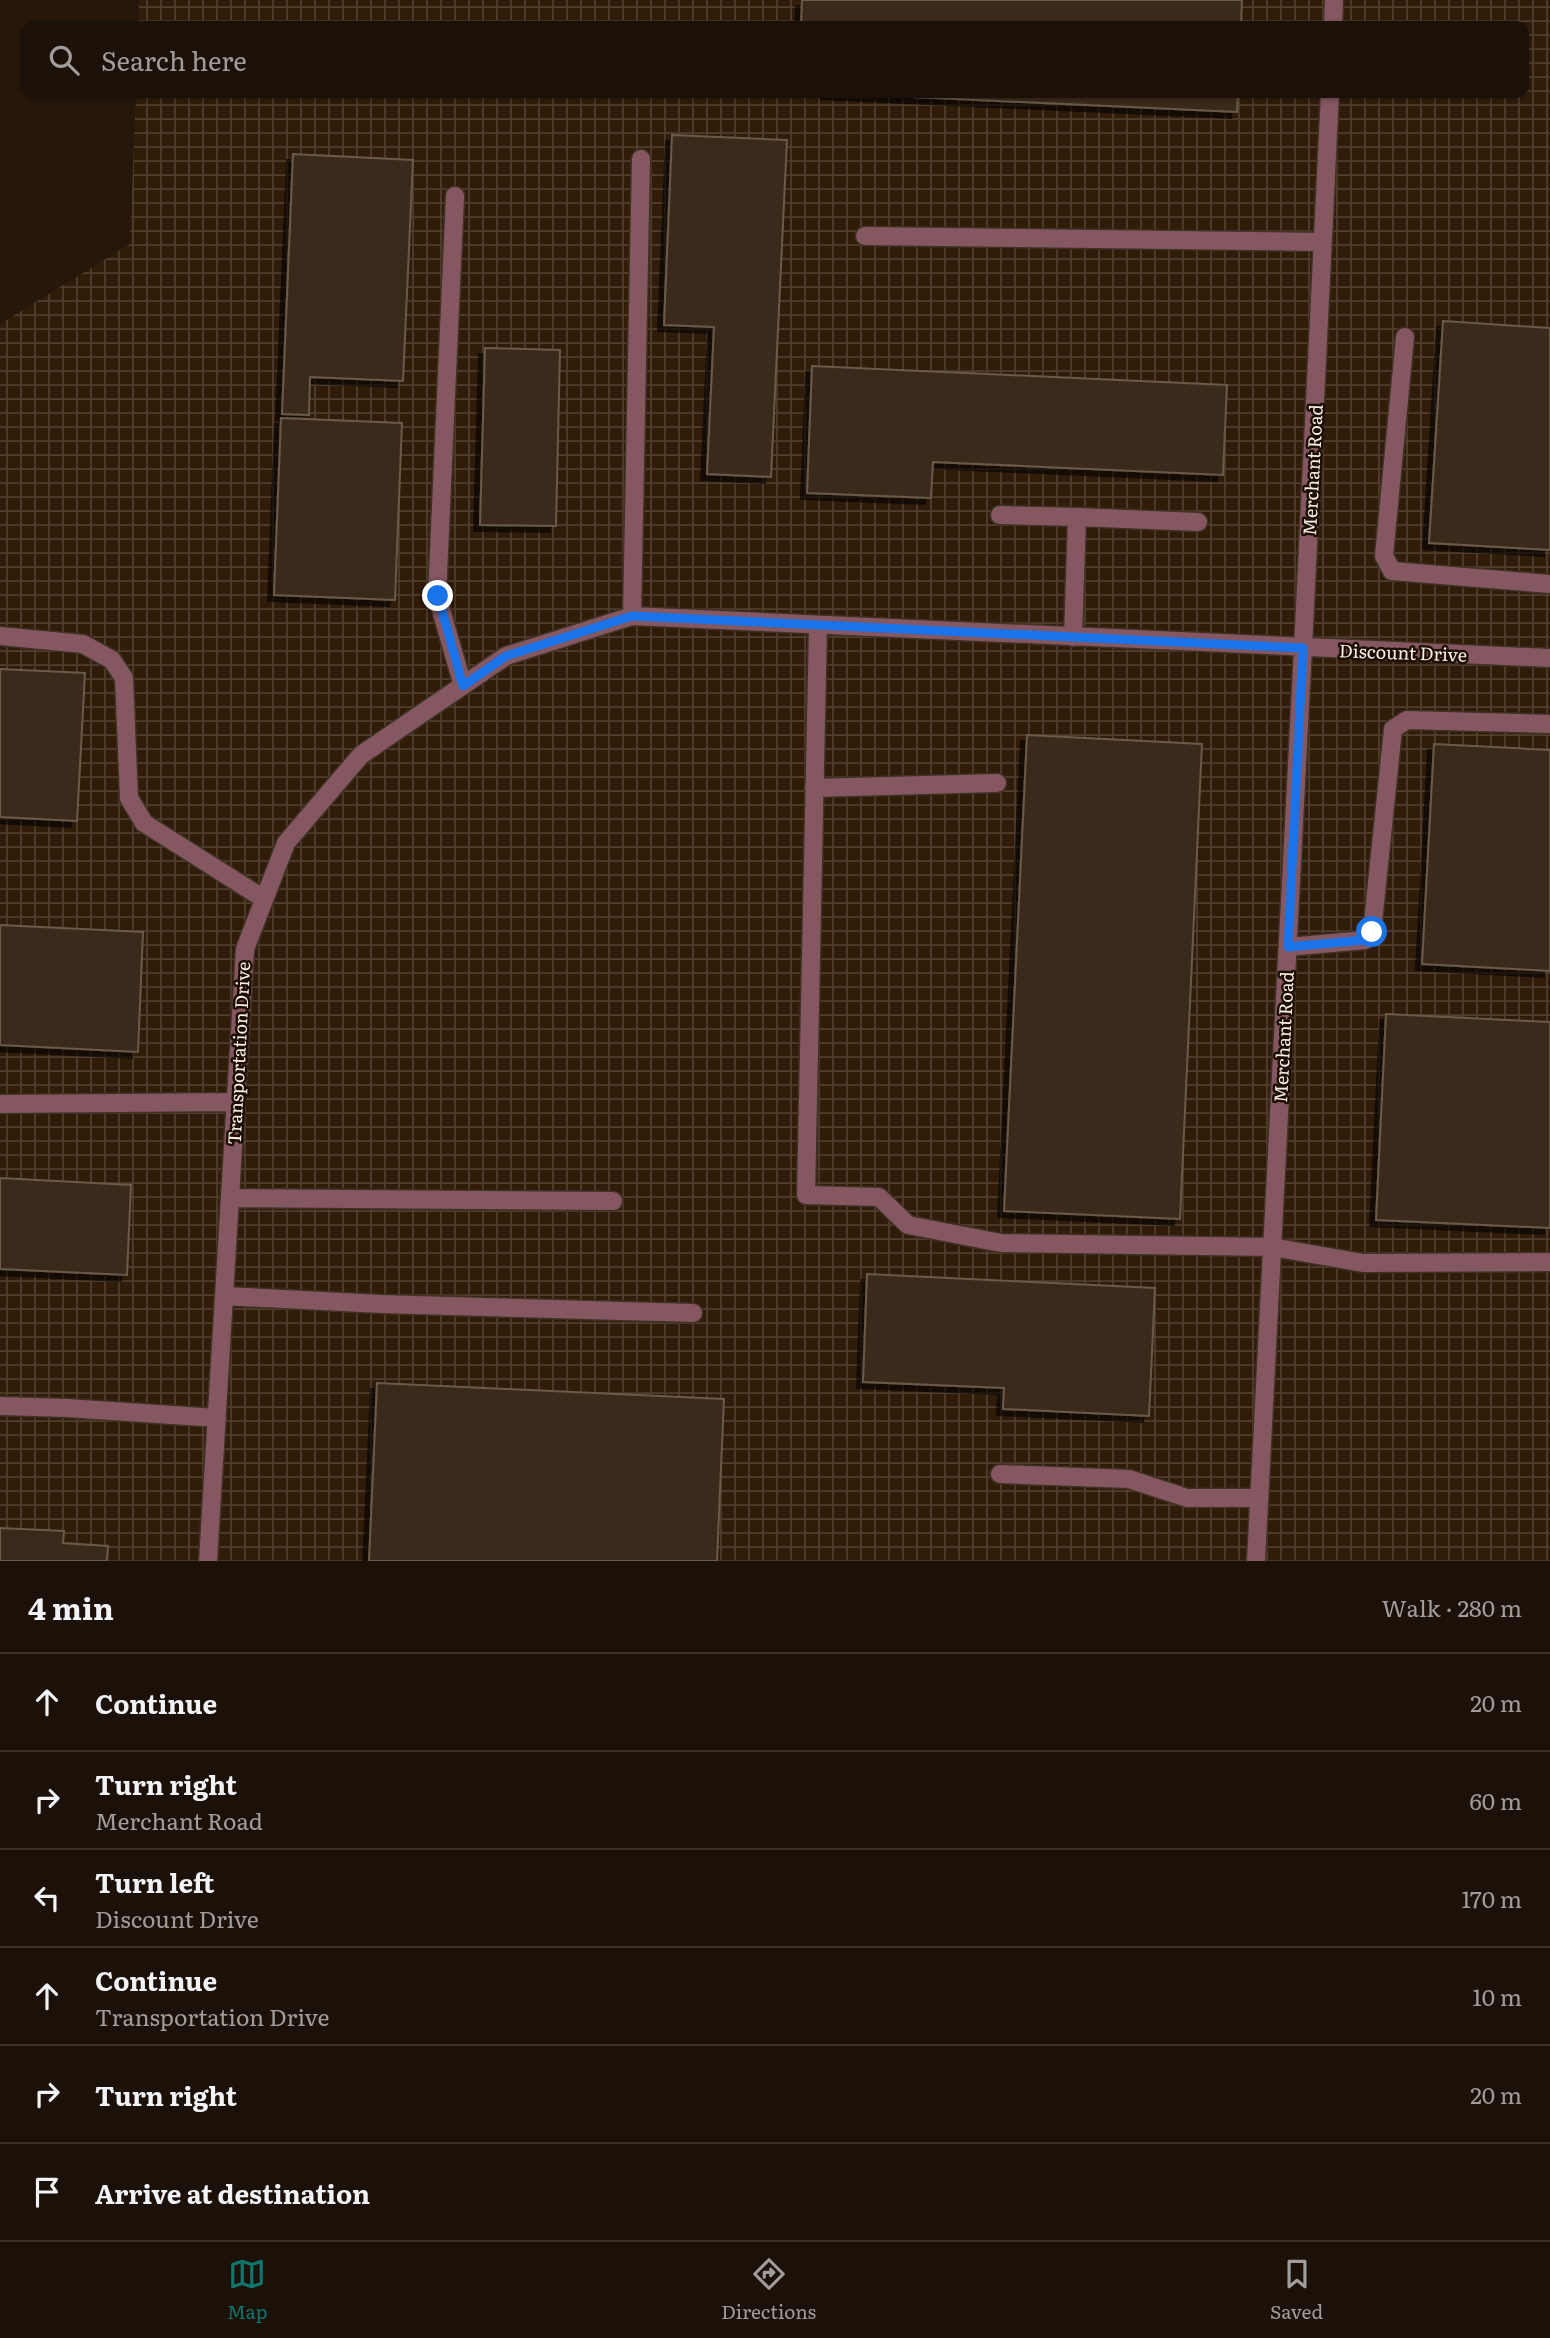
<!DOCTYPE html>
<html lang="en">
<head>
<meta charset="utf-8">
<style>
  :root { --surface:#1c1108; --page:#251a12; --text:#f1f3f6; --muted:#a09d9c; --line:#3a3129; --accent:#0f766e }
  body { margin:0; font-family:Literata,serif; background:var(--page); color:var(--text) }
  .stop { position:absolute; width:21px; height:21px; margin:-16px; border:5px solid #1a73e8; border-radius:50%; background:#fff }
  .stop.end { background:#1a73e8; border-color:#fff; box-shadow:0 2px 7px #0008 }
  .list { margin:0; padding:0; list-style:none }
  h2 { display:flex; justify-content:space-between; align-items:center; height:91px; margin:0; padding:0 28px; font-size:30px }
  h2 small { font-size:23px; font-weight:400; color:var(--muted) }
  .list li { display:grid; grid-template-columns:46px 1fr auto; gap:21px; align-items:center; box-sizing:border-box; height:98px; padding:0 28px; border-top:2px solid var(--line) }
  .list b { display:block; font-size:26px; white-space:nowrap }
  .list p { margin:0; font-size:23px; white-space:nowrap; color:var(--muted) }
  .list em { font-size:23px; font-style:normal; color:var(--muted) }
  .icon { flex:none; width:38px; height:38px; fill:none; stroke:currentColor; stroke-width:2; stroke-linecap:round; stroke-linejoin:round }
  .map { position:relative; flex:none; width:1550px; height:1561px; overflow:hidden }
  .search { position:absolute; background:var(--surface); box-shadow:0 2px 5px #0004; left:21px; right:21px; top:21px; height:77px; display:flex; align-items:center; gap:18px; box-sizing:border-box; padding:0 24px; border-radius:14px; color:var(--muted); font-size:26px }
  .sheet { height:679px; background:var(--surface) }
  nav { display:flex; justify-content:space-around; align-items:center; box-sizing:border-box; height:98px; border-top:2px solid var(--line); background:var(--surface); font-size:19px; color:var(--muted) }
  nav a { display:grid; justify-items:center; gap:4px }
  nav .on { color:var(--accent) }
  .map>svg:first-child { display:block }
  .industrial { fill:url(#industrial-grid) }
  .building { fill:#3b2c1d; stroke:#6a5a49; stroke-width:2; filter:url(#shadow) }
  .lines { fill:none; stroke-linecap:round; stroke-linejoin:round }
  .minor-casing { stroke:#3f3124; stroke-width:21 }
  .minor { stroke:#845761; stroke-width:18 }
  .route { stroke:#1a73e8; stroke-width:9 }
  .labels { text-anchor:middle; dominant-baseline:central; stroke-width:5; stroke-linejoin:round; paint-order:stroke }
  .street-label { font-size:18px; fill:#faefe6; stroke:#1d0e03 }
</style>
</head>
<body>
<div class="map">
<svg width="1550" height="1561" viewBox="0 0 1550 1561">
  <defs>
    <pattern id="industrial-grid" width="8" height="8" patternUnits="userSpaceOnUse" patternTransform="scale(1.75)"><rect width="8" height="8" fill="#301c09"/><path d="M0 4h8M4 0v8" fill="none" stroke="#4f3d2d"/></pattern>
    <filter id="shadow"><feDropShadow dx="-6" dy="6" stdDeviation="0" flood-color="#0009"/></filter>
  </defs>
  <rect width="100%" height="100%" fill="#26170a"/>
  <path class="industrial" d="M139 0H1550V1561H0V324L130 244 136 93H1524V26H138Z"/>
  <path class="building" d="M802 0H1242L1241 26H801Z
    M826 93H1238L1237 112Z
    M672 135 787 140 771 477 707 474 714 327 664 325Z
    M293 154 413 160 403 381 310 377 309 415 282 414Z
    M1443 321 1550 328V550L1429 543Z
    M485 348 560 350 556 526 480 525Z
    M812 366 1227 385 1223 475 933 462 931 498 807 493Z
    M281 418 402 423 395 600 274 595Z
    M0 669 85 673 77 821 0 817Z
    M1027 735 1202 744 1180 1219 1004 1211Z
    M1434 744 1550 750V971L1422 964Z
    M0 925 143 932 138 1052 0 1045Z
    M1386 1014 1550 1022V1228L1376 1220Z
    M0 1178 131 1185 127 1275 0 1269Z
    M867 1274 1155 1288 1149 1416 1003 1409 1004 1388 863 1382Z
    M377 1383 724 1399 717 1561H369Z
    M0 1528 64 1531 63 1543 108 1546 107 1561H0Z"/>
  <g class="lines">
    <g class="minor-casing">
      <path id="minor" d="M1333 26 1334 0
        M455 196 437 596 463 686
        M865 236 1322 242
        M1405 337 1384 556 1392 571 1550 584
        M1000 515 1077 517
        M632 616 641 159
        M818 625 806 1195 879 1197 908 1225 1001 1243 1272 1247 1363 1263 1550 1262
        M0 636 83 644 112 660 124 678 129 798 144 823 264 899
        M1073 637 1077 517 1198 522
        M814 788 997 783
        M1288 947 1365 940 1372 932 1393 729 1407 720 1550 724
        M0 1104 236 1102
        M230 1198 613 1201
        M224 1296 381 1304 693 1313
        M0 1406 67 1408 217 1418
        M1000 1474 1129 1479 1187 1498H1259
        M208 1561 245 949 286 843 361 755 506 656 632 616 1550 658
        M1256 1561 1303 648 1330 93"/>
    </g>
    <use href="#minor" class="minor"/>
  </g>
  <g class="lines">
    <path class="route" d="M438 596 463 686 506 656 632 616 1303 648 1288 947 1365 940 1372 932"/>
  </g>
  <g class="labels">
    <g class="street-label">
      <text transform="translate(1312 470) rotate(-87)">Merchant Road</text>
      <text transform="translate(1403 652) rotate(2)">Discount Drive</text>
      <text transform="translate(1283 1037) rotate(-87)">Merchant Road</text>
      <text transform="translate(238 1053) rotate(-87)">Transportation Drive</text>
    </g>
  </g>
</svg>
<div class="stop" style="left:1372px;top:932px"></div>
<div class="stop end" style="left:438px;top:596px"></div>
<div class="search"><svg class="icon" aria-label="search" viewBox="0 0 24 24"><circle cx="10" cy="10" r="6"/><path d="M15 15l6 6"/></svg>Search here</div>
</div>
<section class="sheet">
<h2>4 min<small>Walk · 280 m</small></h2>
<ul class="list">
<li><svg class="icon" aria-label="ahead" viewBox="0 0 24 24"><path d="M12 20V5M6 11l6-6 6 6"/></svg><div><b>Continue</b></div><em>20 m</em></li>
<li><svg class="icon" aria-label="right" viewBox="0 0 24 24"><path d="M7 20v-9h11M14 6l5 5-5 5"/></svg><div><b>Turn right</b><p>Merchant Road</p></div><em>60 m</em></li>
<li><svg class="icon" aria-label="left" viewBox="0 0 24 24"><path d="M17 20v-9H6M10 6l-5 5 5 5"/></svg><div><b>Turn left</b><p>Discount Drive</p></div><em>170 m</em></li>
<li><svg class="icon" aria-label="ahead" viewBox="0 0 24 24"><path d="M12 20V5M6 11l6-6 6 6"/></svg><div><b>Continue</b><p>Transportation Drive</p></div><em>10 m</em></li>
<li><svg class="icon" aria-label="right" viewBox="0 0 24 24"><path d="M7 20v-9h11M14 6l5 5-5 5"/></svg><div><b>Turn right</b></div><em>20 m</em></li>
<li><svg class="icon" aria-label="arrive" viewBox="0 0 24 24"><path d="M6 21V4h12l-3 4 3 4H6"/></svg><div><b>Arrive at destination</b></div></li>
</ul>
</section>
<nav>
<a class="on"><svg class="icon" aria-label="map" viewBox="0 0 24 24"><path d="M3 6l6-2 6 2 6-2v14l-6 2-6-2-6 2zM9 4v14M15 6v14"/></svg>Map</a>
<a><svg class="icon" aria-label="directions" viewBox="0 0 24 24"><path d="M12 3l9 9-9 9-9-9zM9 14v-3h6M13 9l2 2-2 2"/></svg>Directions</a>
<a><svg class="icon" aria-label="saved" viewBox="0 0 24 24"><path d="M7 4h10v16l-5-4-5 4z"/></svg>Saved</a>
</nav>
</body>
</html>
